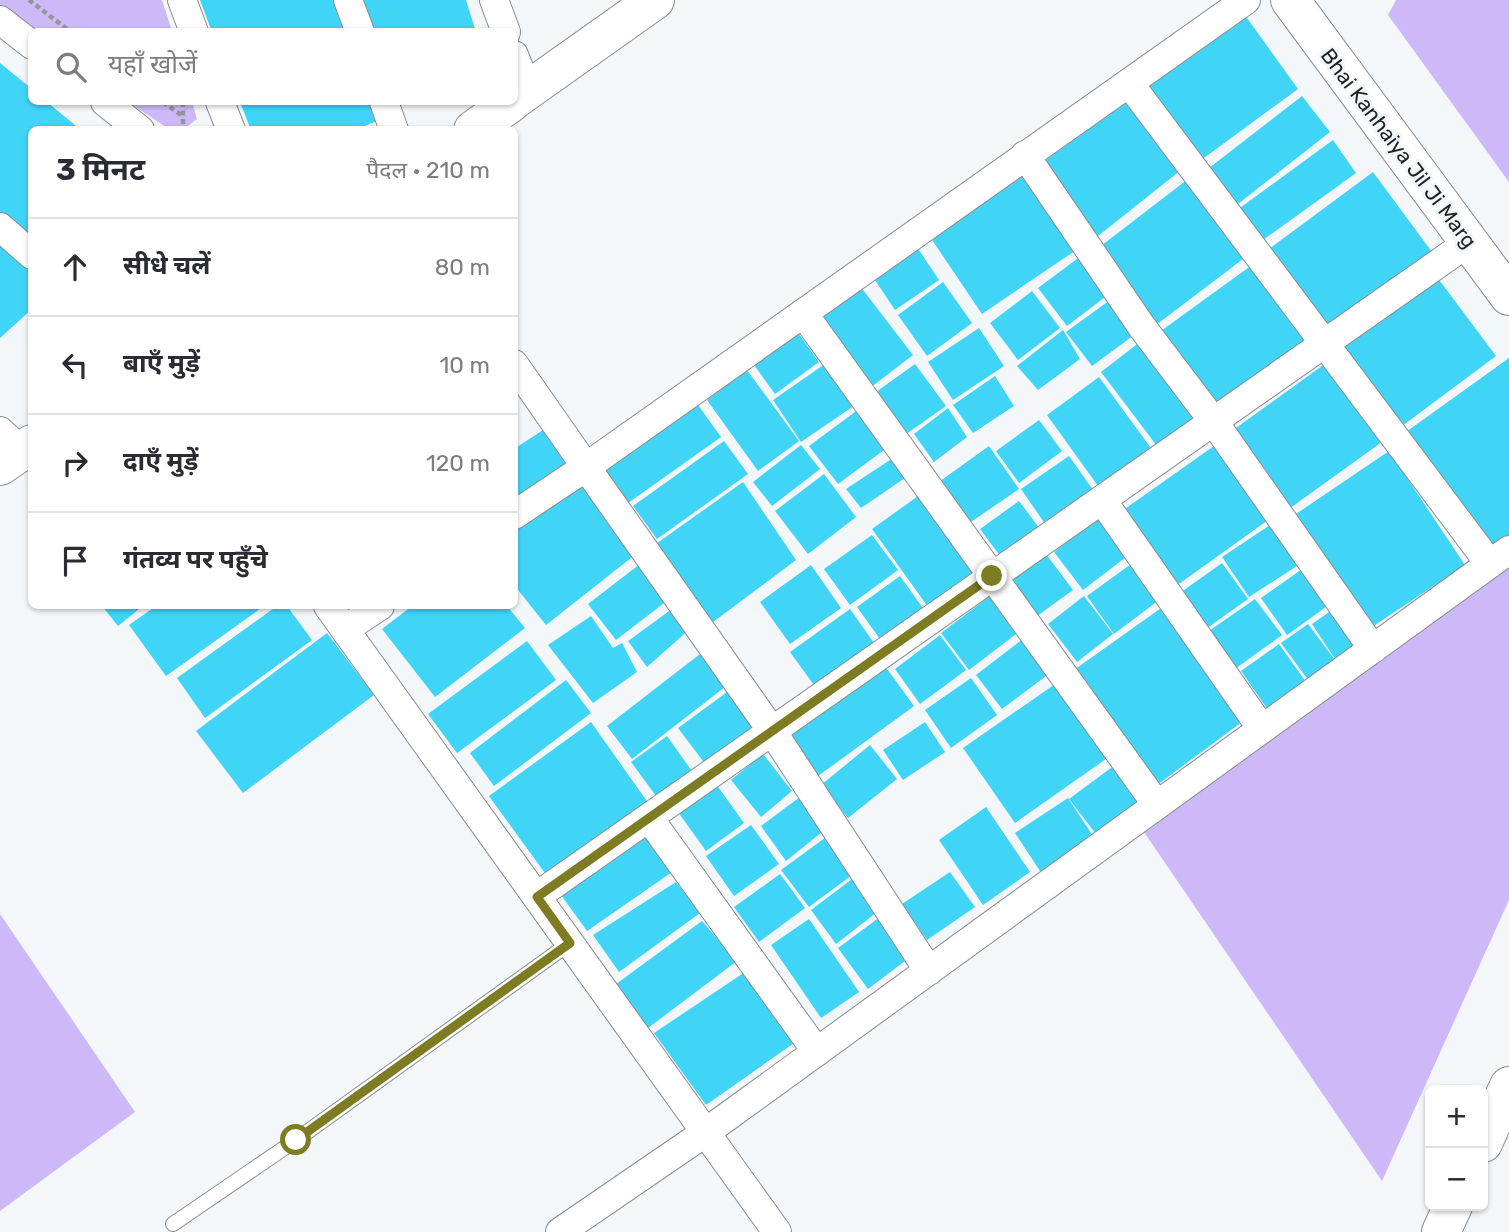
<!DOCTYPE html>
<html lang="hi">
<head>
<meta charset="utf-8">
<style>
  :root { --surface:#fff; --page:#f7f7f7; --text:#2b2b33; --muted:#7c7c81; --line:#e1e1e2 }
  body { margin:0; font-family:Rubik,"Noto Sans Devanagari",sans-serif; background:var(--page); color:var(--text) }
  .controls { position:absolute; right:21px; bottom:21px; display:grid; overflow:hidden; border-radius:10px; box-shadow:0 2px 5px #0004 }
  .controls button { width:63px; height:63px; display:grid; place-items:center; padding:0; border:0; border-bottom:2px solid var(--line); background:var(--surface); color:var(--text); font:35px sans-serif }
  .stop { position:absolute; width:21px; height:21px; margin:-16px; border:5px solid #7d7c23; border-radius:50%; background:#fff }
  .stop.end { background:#7d7c23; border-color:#fff; box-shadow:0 2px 7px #0008 }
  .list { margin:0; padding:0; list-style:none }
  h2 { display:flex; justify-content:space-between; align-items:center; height:91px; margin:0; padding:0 28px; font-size:30px }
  h2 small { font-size:23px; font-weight:400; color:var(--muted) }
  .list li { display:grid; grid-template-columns:46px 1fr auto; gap:21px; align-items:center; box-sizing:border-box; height:98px; padding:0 28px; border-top:2px solid var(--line) }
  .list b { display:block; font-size:26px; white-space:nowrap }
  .list em { font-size:23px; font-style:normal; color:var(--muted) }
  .icon { flex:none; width:38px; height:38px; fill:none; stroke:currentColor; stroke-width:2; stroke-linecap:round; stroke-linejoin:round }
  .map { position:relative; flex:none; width:1509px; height:1232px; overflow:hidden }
  .search { position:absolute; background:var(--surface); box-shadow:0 2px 5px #0004; left:28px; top:28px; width:490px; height:77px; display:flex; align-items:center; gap:18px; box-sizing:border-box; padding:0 24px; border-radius:10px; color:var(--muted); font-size:26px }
  .panel { position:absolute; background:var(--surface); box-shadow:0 2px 5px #0004; left:28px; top:126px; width:490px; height:483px; border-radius:10px }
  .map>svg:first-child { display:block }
  .green { fill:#cdb9f7 }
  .building { fill:#40d4f7 }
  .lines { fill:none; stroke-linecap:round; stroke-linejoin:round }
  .lane-casing { stroke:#898c8f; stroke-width:16 }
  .street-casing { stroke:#898c8f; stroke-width:30 }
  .secondary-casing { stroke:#898c8f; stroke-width:40 }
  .path { stroke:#949799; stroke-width:4.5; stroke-dasharray:5 3.5; stroke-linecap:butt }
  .lane { stroke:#fff; stroke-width:14 }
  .street { stroke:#fff; stroke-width:28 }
  .secondary { stroke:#fff; stroke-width:38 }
  .route { stroke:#7d7c23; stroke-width:9 }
  .labels { text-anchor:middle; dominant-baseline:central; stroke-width:6; stroke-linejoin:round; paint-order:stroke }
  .street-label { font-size:21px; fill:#1f2122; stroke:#f3f7fa }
</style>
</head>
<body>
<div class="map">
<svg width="1509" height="1232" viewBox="0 0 1509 1232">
  <rect width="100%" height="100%" fill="#f3f7fa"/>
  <path class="green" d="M0 0H162L172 31H33L0 5Z
    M1396 0H1509V182L1388 15Z
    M128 102H192L197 119 184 129H169Z
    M1509 544V900L1382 1181 1131 813Z
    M0 914 135 1112 0 1211Z"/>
  <path class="building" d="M200 0H334L345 32H212Z
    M356 0H466L476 32H367Z
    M1242 11 1298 89 1197 163 1140 85Z
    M0 63 32 89V102H47L81 130H32V244L0 218Z
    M1128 93 1186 166 1093 240 1040 164Z
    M1302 96 1330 132 1229 211 1200 175Z
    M240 102H370L377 121 355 130H251Z
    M1333 140 1356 173 1256 245 1233 213Z
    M1022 165 1079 248 982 314 926 231Z
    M1373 172 1432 252 1323 331 1265 252Z
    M1188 179 1247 256 1152 328 1097 249Z
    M0 244 32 269V309L0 338Z
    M917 247 939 280 895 310 873 277Z
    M1085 253 1113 291 1067 326 1038 288Z
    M1252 265 1309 344 1212 414 1154 336Z
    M1437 277 1496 356 1398 429 1339 350Z
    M943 282 972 323 927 356 898 315Z
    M860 286 913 355 866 391 814 322Z
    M1032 291 1060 328 1018 360 990 323Z
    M1110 300 1134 335 1092 366 1066 332Z
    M979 328 1004 366 953 400 928 362Z
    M796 330 819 362 775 394 752 362Z
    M1063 330 1080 359 1038 390 1017 366Z
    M1145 338 1204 416 1160 450 1101 372Z
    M1509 358V537L1490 550 1406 432Z
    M832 359 861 401 801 442 773 400Z
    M1326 363 1382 442 1286 511 1229 433Z
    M915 364 946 406 899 439 869 397Z
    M747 370 799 441 758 471 707 400Z
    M995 376 1014 406 973 433 953 405Z
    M1099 377 1156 455 1103 493 1047 415Z
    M693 398 721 437 621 508 593 470Z
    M948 408 967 437 934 462 914 434Z
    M859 409 888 447 838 484 809 446Z
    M1039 420 1062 451 1019 483 996 451Z
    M543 430 568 467 514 503V449Z
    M724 441 748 474 657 539 633 506Z
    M1221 441 1275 515 1176 586 1122 511Z
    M801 445 820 469 772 506 753 482Z
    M989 446 1019 489 965 526 936 484Z
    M1389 451 1465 565 1369 629 1293 516Z
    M896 456 905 478 861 508 846 489Z
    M1069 456 1098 497 1050 531 1021 489Z
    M824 474 856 517 808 554 775 511Z
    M578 481 636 554 546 625 514 585V531Z
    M743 482 796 560 709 625 653 546Z
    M921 494 980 575 931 611 872 529Z
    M1019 501 1043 533 1004 561 980 529Z
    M1101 516 1130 554 1083 590 1054 552Z
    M1276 521 1303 562 1249 597 1222 557Z
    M872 535 898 570 850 605 824 569Z
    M1046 554 1073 590 1033 619 1007 583Z
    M1138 559 1163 597 1114 634 1087 596Z
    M1222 563 1248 599 1203 631 1177 595Z
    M640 564 668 600 616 640 588 604Z
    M811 565 841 608 790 644 760 602Z
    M1305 567 1333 602 1287 635 1261 598Z
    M900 576 930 618 887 649 857 607Z
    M998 590 1025 627 969 670 941 633Z
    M1084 596 1113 634 1077 662 1048 624Z
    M1255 599 1282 635 1232 671 1206 633Z
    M1339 605 1364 643 1337 662 1312 624Z
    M102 606H143L118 626Z
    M156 606H264L166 676 129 625Z
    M277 606H287L312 640 205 718 177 678Z
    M412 606H507L525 628 435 697 382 629Z
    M676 606 691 628 647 667 628 641Z
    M1164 606 1246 719 1157 785 1074 670Z
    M850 609 879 650 819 692 790 652Z
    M591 616 613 648 622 643 637 672 593 703 548 645Z
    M1308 624 1335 660 1308 680 1281 643Z
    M327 633 374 695 243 793 196 731Z
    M940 635 966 670 920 704 895 669Z
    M1028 635 1054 670 1002 709 976 675Z
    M527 641 556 680 457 753 428 714Z
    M1279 644 1306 682 1268 710 1241 671Z
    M709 647 734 680 632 759 607 726Z
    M882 662 914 706 814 779 782 735Z
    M971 678 997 715 951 748 925 710Z
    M566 680 591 713 494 786 470 753Z
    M1061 680 1113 754 1015 823 963 748Z
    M734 687 761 724 706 765 678 728Z
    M591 722 651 807 550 880 489 796Z
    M925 722 945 752 903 780 883 750Z
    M667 736 694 774 659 800 631 762Z
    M870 745 897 779 848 818 821 785Z
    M763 754 792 791 761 817 731 780Z
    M1119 762 1145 797 1096 834 1069 799Z
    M716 784 744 823 706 851 678 812Z
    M804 794 827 828 786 861 761 826Z
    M1068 798 1095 839 1042 874 1015 833Z
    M986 807 1030 872 983 905 939 840Z
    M751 825 779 864 734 896 706 856Z
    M650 833 675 870 587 931 561 895Z
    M829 835 856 872 809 907 781 870Z
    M950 872 975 907 927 940 902 904Z
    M780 874 805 908 759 942 734 907Z
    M856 876 881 909 836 944 811 910Z
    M676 882 700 913 619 972 593 935Z
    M880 917 909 958 868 989 838 948Z
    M809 919 859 992 821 1018 771 945Z
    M702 921 737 961 644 1031 612 987Z
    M745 972 797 1041 706 1105 654 1033Z"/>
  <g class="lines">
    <g class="lane-casing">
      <path id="lane" d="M173 1224 296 1140 570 943"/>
    </g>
    <g class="street-casing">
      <path id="street" d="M182 0 194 32
        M348 0 360 32
        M494 0 506 32
        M0 20 32 45
        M514 55 528 91
        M1129 83 1490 564
        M105 102 140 130
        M220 102 231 130
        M384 102 394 130
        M1025 155 1142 327 1214 422 1373 649
        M0 227 32 255
        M803 313 1157 805
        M514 364 586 467 1246 0
        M0 431 22 451
        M1102 500 1262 729
        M514 515 586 467 772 731 929 971
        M328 606 777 1232
        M345 629 380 606
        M649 818 817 1052
        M537 896 1469 242
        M560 1232 706 1132 1509 550"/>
    </g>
    <g class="secondary-casing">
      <path id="secondary" d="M1290 0 1509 296
        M514 100 655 0
        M473 130 512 102
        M0 466 32 444
        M1483 1143 1509 1086
        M1441 1232 1453 1206"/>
    </g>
    <path class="path" d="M29 0 71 32
      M163 102 181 115
      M183 102V130"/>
    <use href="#lane" class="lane"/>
    <use href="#street" class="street"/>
    <use href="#secondary" class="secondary"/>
  </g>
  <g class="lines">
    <path class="route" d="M296 1140 570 943 537 897 992 576"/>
  </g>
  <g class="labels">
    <g class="street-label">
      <text transform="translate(1399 148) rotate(53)">Bhai Kanhaiya Jil Ji Marg</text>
    </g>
  </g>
</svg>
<div class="controls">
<button>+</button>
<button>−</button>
</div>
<div class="stop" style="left:296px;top:1140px"></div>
<div class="stop end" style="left:992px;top:576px"></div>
<div class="search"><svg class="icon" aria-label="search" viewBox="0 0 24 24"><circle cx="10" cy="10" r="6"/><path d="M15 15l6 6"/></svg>यहाँ खोजें</div>
<section class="panel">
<h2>3 मिनट<small>पैदल · 210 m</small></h2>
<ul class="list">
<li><svg class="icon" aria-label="ahead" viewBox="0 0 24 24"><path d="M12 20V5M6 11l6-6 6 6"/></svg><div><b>सीधे चलें</b></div><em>80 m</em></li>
<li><svg class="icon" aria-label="left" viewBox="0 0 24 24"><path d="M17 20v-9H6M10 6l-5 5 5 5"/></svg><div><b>बाएँ मुड़ें</b></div><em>10 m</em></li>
<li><svg class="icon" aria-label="right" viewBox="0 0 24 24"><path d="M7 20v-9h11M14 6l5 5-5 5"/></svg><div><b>दाएँ मुड़ें</b></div><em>120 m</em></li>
<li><svg class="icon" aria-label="arrive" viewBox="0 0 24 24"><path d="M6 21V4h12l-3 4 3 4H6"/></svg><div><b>गंतव्य पर पहुँचे</b></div></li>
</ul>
</section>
</div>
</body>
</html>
